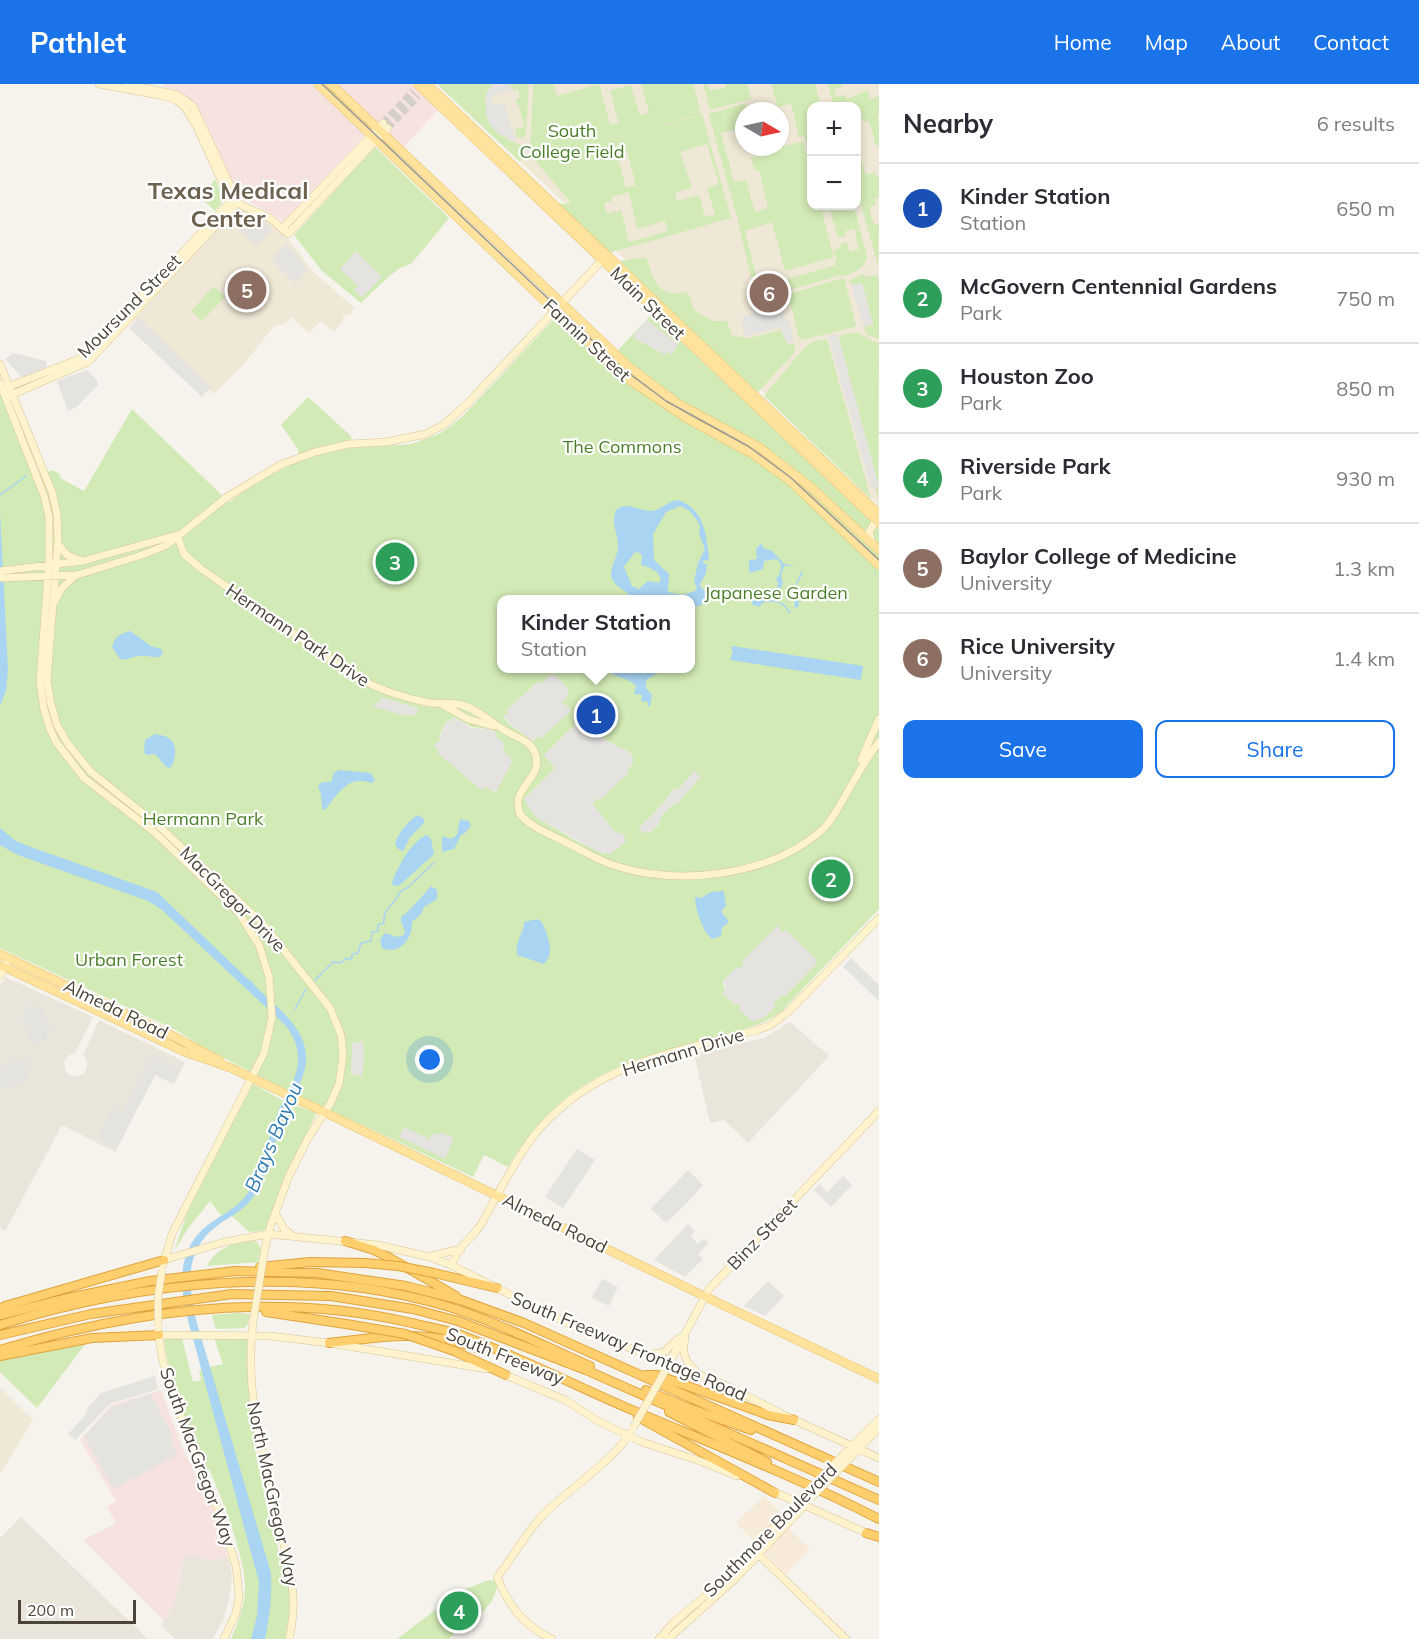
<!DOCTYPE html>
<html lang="en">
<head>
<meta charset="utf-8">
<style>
  :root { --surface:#fff; --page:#f7f7f7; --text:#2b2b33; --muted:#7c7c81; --line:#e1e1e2; --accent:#1a73e8 }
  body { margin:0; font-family:Mulish,sans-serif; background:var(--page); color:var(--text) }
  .controls { position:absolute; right:18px; top:18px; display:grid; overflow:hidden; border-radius:12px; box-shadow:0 3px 9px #0003 }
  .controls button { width:54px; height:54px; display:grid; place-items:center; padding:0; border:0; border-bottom:2px solid var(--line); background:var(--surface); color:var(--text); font:30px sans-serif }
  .compass { position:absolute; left:735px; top:18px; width:54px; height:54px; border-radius:50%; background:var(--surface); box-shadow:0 3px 9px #0003; rotate:99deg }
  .scale { position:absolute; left:18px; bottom:15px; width:118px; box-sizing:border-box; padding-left:6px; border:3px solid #4b4439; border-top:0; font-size:16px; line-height:21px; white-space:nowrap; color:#4b4439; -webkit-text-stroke:4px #fff; paint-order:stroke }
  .you { position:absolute; left:430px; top:976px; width:21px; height:21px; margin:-15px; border:4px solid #fff; border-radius:50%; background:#1a73e8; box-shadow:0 0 0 9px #1a73e833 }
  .badge { display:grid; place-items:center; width:39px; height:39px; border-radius:50%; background:var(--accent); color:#fff; font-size:20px; font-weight:700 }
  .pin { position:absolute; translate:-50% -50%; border:3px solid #fff; box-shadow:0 2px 6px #0006 }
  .popup { position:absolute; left:497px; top:511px; width:198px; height:78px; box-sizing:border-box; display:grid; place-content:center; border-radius:12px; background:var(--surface); filter:drop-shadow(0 2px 4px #0005); font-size:20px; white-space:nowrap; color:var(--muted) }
  .popup b { font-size:22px; color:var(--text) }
  .popup::after { content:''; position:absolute; left:50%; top:100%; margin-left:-12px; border:12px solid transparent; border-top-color:var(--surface) }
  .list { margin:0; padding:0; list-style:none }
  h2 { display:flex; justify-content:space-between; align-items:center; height:78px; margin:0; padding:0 24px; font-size:26px }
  h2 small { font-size:20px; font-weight:400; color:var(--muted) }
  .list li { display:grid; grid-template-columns:39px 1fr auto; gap:18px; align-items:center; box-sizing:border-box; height:90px; padding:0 24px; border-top:2px solid var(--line) }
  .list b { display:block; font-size:22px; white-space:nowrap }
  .list p { margin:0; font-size:20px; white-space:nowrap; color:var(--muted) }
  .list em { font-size:20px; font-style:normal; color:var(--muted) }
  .actions { display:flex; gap:12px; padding:18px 24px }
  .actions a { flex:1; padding:14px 0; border:2px solid var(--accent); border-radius:12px; text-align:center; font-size:21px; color:var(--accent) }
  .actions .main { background:var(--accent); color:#fff }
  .map { position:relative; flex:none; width:879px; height:1555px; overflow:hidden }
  header { display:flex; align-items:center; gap:36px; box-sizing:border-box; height:84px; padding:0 30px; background:var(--accent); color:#fff }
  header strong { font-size:28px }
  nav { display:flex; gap:33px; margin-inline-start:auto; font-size:21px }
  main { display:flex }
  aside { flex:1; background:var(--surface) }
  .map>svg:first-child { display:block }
  .residential { fill:#eae5da }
  .commercial { fill:#f7ead8 }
  .education { fill:#efe8d6; fill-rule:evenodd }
  .medical { fill:#f6e3e0 }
  .green { fill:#d2eab5; fill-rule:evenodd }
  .parking { fill:#e5e3e0 }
  .water { fill:#a9d4f2; fill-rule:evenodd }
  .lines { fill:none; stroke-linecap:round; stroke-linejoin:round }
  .stream { stroke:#a9d4f2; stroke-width:1.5 }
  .secondary-tunnel { stroke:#d4d0c8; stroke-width:7; stroke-dasharray:7 3.5; stroke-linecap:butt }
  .secondary-casing { stroke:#d6c79b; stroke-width:8 }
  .primary-casing { stroke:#e6c16a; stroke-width:9 }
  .highway-casing { stroke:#e0a43c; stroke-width:10 }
  .secondary { stroke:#fff3cd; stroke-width:7 }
  .primary { stroke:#ffe39c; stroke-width:8 }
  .highway { stroke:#ffcf6e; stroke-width:8 }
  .tram { stroke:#9a9a9a; stroke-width:1.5 }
  .secondary-bridge-casing { stroke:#d6c79b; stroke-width:8; stroke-linecap:butt }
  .highway-bridge-casing { stroke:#e0a43c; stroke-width:10; stroke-linecap:butt }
  .secondary-bridge { stroke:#fff3cd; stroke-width:7 }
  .highway-bridge { stroke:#ffcf6e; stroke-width:8 }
  .labels { text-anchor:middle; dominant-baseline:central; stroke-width:4.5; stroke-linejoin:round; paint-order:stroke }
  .park-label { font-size:18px; fill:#4a7f2a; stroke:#fff }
  .street-label { font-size:18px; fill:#4b4439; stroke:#fff }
  .water-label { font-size:20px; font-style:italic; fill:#2e7ab2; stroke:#fff }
  .district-label { font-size:24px; font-weight:bold; fill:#6e6250; stroke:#fff }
</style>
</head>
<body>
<header>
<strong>Pathlet</strong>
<nav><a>Home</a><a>Map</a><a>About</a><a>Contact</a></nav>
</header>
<main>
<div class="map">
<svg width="879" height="1555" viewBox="0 0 879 1555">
  <rect width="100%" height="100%" fill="#f6f3ec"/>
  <path class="residential" d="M5 893 93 933 75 969 68 972 64 978 66 988 72 992 82 991 87 985V977L83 971 99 936 185 978 174 1000 155 991 115 1068 62 1041 5 1147 0 1144V902Z
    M790 938 829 972 748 1059 724 1036 710 1039 694 970 764 954Z
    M21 1433 148 1555H0V1454Z
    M185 1470 214 1476 228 1473 232 1492 230 1510 224 1534 213 1555H175L161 1542 174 1519Z"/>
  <path class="commercial" d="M764 1412 782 1430 778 1435 810 1465 786 1490 736 1439Z"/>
  <path class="education" d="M437 0H879V421L696 242ZM812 22H856V122H812ZM744 27H780V63H744Z
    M237 122 272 137 298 167 312 187 355 224 350 231 343 232V237L334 248 321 237 309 249 291 233 284 240 275 241 243 281 213 310 134 236Z
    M0 1303 33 1336 1 1389 0 1388Z"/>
  <path class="medical" d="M164 0H410L438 26 402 65 377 40 365 50 284 137 248 117 235 103 203 33 192 17 174 6 163 3Z
    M161 1306 184 1368 209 1413 228 1473 214 1476 185 1470 174 1519 164 1537 83 1456 116 1439 107 1423 116 1417 80 1356 111 1321Z"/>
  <path class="green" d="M437 0H493L486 11 485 18 508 56 525 62 521 76 520 78Z
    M508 0H529L526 47 524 54 517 53 515 46 525 42 516 15 520 14 518 5 514 6Z
    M533 0H553L557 12 599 0 610 40 619 39 610 7 631 1 640 31 649 28 641 0H693L694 2 691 3H694L701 30 653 44 702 31 731 134 609 169 559 120 571 119 534 75 530 76ZM707 60 719 100 707 104 715 130 705 133 699 111 677 117 675 109 692 104 680 68ZM627 67 636 101 626 104 617 70ZM629 108 637 145 665 137 668 147 629 158 621 126 607 130 604 119 612 117V113Z
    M703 0H708L710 6 726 4V0H747L751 15 710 26Z
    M771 0H815L821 22H812L811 66 808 67 804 52 799 53 791 20 778 23Z
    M828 0H842L843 2 834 5 836 13 845 11 847 15 868 6 870 15 879 12V31H877L879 40V61L876 62 869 37 864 38 863 34 857 36 856 22H834Z
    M745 19 748 27H744V57L740 44 721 49 734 98 746 96 755 128 768 124 759 86 755 87 751 74 782 66 781 63 803 57 811 90 812 122H854L867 173C864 185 856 187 845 192L842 191 777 209C763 209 758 204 751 193L737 133 708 28 709 30ZM830 126 838 154 846 152 845 147 854 145 859 165 850 168 847 158 840 160 841 164 834 166 837 176H835L836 181 787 195 782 194 769 197 767 188 756 191 745 147 772 138 785 187 834 173 822 128Z
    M856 57 866 91 875 89 876 92H879V113L874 115 876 121 869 123 874 141 879 140 878 181 857 107Z
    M375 63 449 134 412 179 400 184 387 194 361 219 322 187 294 151Z
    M215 95 223 113 221 120 215 127 201 114Z
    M646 173C655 198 657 214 688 208L694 226 713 237H727L732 252 750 254 781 246 787 260H795V268L757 309 620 177Z
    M862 190 869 193 877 191 879 199V255L866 250 864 243 873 240 862 199 851 201 850 196Z
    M844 194 856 241 854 243 802 256 799 254 788 210Z
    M214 202 225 213 202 237 191 227Z
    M652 230 879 445V825L781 928C757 945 728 949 700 957 611 980 558 1001 508 1083L484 1071 473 1093 277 1001 204 964 176 946 0 864V307L34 393 53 386 61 391 60 394 84 407 132 325 229 418 258 397 299 377 298 365 281 341 308 313 351 352 352 364 411 360 441 349 463 332 554 235 558 234 607 278ZM502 516H690V584H502ZM538 598 564 622 540 654 538 652 533 657 509 640 504 633 509 629 507 626ZM454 633 471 643 489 645 496 649 497 654 504 659 503 667 510 674 512 678 495 708 486 703 482 706 437 668 438 665 434 661 442 655 439 653 447 637 451 638ZM582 634 607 657 629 668 633 673V679L627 686 629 688 600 716 597 714 592 719 613 746 626 757 604 770 577 757 536 733 525 714 556 684 544 671ZM700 692 676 721 674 719 658 736 660 739 650 748 639 744 654 730 675 704 678 706ZM786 847 816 875 815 877 785 912 782 911 773 920 775 923 763 934 740 925 741 923 736 918 734 920 722 909 725 907 723 897 737 883 739 885 745 880 743 877Z
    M857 248 870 256 879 259 878 414 830 254Z
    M827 255 867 400 871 415 764 312 804 264 815 257Z
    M253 1000 286 1018 314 1028 316 1031 285 1091 266 1146 249 1148 231 1131 223 1134 210 1117 189 1143 174 1167 191 1118Z
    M253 1156 257 1158 261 1165 258 1178 207 1182C218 1162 232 1160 253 1156Z
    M238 1229 250 1230 248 1240 245 1244 216 1245 212 1231Z
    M164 1254H182L193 1298 201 1296 199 1286 223 1280 214 1254H249L256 1354 253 1355 267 1425 287 1497H289L290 1526 285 1555H231C238 1539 244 1523 245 1506 246 1475 222 1414 209 1385L207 1386C191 1364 166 1282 164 1254Z
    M86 1259 37 1324 0 1288V1276L55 1263Z
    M489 1496 495 1497 497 1501C494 1529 465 1536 449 1555H397L460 1507Z"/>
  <path class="parking" d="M492 0H508L513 5 491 13 494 21 504 18 516 58 499 50 491 42 486 32V11Z
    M240 127 248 131 259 133 272 146 256 162 231 137Z
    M287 160 308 186 296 200 271 176Z
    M356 167 382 193 362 214 354 206 358 202 340 185Z
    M862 199 873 240 864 243 851 201Z
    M781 219 785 235 788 234 794 258 787 259 781 244 744 252 741 234Z
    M138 234 211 303 202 313 129 244Z
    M647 236 678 260 672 271 667 268 665 271 634 254 636 248Z
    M838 250 879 403 871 404 828 252Z
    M13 269 46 277 47 281 45 285 21 293 5 275Z
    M87 286 97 296 98 301 77 323 68 327 57 297Z
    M550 591 556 592 568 605V610L566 612 567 615 562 619 572 626 541 654 538 652 533 657 511 641 504 632 509 629 507 626 538 598 540 600Z
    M381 613 418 624 416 632 407 630 406 632 374 623 375 618 379 619Z
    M454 633 471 644 489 645 496 649 497 654 504 659 503 667 510 672 512 678 496 708 486 703 482 707 437 668 438 665 433 661 441 657 442 655 439 654 448 636 451 638Z
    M582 634 607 657 629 668 633 673V679L627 686 629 688 600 716 597 714 592 719 613 746 626 752 624 755 626 757 611 770 598 768 536 733 524 715 556 684 544 671Z
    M694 687 701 693 676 721 673 719 659 736 660 738 650 748 648 746 644 750 638 744 654 730 676 704 678 706Z
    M778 841 782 849 786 846 816 875 817 879 784 913 781 911 773 920 775 923 763 934 753 938 739 926 741 923 736 919 734 920 722 909 725 906V899L723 897 737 883 739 885 744 880 742 877Z
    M851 874 879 901V917L843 883Z
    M34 921 42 925 50 946 45 956 35 960 31 958 22 932 26 924Z
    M363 957 364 974 362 992 351 990 352 959Z
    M152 972 181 986 174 1000 155 991 117 1064 97 1053 112 1025 122 1030Z
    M23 974 27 976 31 987 26 997 4 1005 0 1003V983Z
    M404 1043 427 1054V1058L431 1051 443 1049 454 1054 445 1075 399 1053Z
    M577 1065 595 1076 563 1124 545 1113Z
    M688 1086 703 1101 684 1122 666 1139 651 1125Z
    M843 1092 852 1101 831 1123 814 1106 819 1100 827 1108Z
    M688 1140 695 1147 691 1152 698 1160 704 1154 709 1159 698 1170 703 1175 685 1193 654 1176Z
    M602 1195 618 1203 609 1222 592 1214Z
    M768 1197 784 1212 765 1232 744 1222Z
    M155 1292 158 1305 110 1320 75 1356 68 1350 85 1331 88 1323 101 1309Z
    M151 1310 172 1350 170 1354 177 1371 113 1405 84 1352 112 1323Z"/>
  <path class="water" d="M678 416C704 425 706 449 709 473L708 477 705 476 702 478 707 481 706 489 700 500 701 504 708 508C707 520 701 523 691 523L690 516 631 515C627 504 616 506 611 492 611 482 617 473 618 464 619 448 610 443 616 426 627 417 637 426 650 427 660 427 668 417 678 416ZM680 422 690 427 698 438 700 443 699 450 705 465 698 479 694 497 697 503 695 507 682 511 668 508 669 490 654 476 653 450 666 428ZM635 468 640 469 642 472 641 481C649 483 658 486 661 495L659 499 648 497 639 505 632 502 624 483Z
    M0 428 8 586 6 607 0 622Z
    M761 459 763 464 772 467 784 480 795 482 803 489 797 500 799 519 798 523 794 524 789 530C784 519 776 516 764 518L759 523 752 520 753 511 755 508 771 507 777 504 778 498 776 495C780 491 781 487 781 480L777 475 764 477 763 485 749 489V476L757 475 756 465ZM784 482H795L800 486 801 489 796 499 795 511 793 513 795 522 790 528 784 520 771 515 772 510 782 509 779 507 783 499 781 492Z
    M130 547 151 562 161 565 163 568 161 572C153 575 148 571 140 572 132 572 128 577 120 575L112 563C115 552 120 550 130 547Z
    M732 562 863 582 861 596 730 576 733 567 731 566Z
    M604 585H665L646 596V604L652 611 650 622H648V618L641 617 642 611 634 610 636 602C630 594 615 594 604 585Z
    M155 650C160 651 167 652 170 655 178 662 176 677 170 684 163 683 161 675 155 670L148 671 144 669 145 656Z
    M339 686 371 689 375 696 372 699C369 699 366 697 363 697 345 695 334 715 325 726L322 725 321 710 318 702 322 698H331L334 689Z
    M418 731 424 735V739L410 753 403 767 398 765 395 760C397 750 410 735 418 731Z
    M460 735 469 737 471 742 465 749 461 751 454 765 442 768V752L451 755 457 751Z
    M0 744 16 757 31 763 157 808 250 897 251 896 255 902C280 926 317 951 303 991 297 1009 287 1024 281 1041 272 1066 267 1096 250 1117 241 1128 229 1133 218 1141 184 1166 188 1200 196 1236L271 1489C272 1512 270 1532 265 1555H251L257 1532 259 1498 189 1240C183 1213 177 1190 189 1164 202 1137 225 1134 243 1115 261 1095 267 1055 277 1030 284 1013 296 997 298 979 299 964 294 952 285 941L162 826 148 817 18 771 0 761Z
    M427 751 431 755 434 770 400 801 395 802 392 800C395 786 413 755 427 751Z
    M431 802 437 806V815L424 823 421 830 412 838C413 854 399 872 382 864L380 856 385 849 397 853 404 851 405 847 401 837V833C408 829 425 809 431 802Z
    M724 807 726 822 721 827 729 838 722 844 721 852 713 855C702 849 696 825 695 814L696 813 701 814 711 808Z
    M537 835 542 838C547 851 556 868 544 880L517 871C515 855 524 850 524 838Z"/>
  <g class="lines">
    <path class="stream" d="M0 411 26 392
      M314 897 333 878 341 879 346 874 348 876 352 874V870L358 869 361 859 371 857 372 848 378 847V841L384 839C382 824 396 820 400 808L407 804 434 779
      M295 925 306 905"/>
    <path class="secondary-tunnel" d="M383 39 413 7
      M388 44 418 12"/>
    <g class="secondary-casing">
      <path id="secondary" d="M99 0 159 11 174 15 184 22 196 41 228 111 243 122 270 134 288 150 388 44
        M126 0 178 11 193 22 237 116
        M283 144 383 39
        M0 280 52 408 57 430 58 457 47 596 51 620 57 641 68 660 91 688 160 743 263 840 330 924 341 951 343 972 339 1000 330 1020 307 1056 289 1092 270 1143 265 1164
        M0 299 44 412 49 433V477L40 597 44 625 50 645 56 658 84 694 154 748 238 828 259 861 269 893 272 933 264 969 172 1150 163 1181
        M8 303 84 273 236 112
        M11 311 88 278 238 118
        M177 451 184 470 200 484 356 593C380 606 404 614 430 619 441 620 451 618 462 621 477 625 488 636 501 644 510 650 521 654 529 660 532 663 535 668 536 672 542 696 510 703 520 730 531 744 552 751 567 759 582 766 597 776 613 781 677 803 770 792 822 746 832 737 838 724 845 712 856 693 866 675 879 658
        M872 459 869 448 879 432
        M59 461 67 471 80 476
        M0 487 83 477 177 451
        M0 494 77 491 142 471 167 461 227 413 280 381 315 368 349 360 386 358 426 350 443 341 467 320 605 173
        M55 517 62 504 76 491
        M441 620 468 635 493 642
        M861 676 879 635
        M0 891 9 874
        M275 1129 284 1145 293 1152
        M431 1172 461 1165
        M164 1176 224 1158 269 1150 378 1161 430 1173 451 1181 571 1241 723 1300 794 1336 879 1374
        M451 1181C454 1176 457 1170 460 1165 467 1155 478 1148 483 1137 498 1109 513 1080 532 1054 590 980 672 969 757 946L771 941 789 927 879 834
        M253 1238C245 1302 260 1363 275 1424 285 1470 301 1507 289 1555
        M158 1247 163 1278 189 1356 219 1427 236 1482 239 1511 236 1529 224 1555
        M159 1251 270 1252 329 1259 487 1285
        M685 1254C682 1268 684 1277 695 1286
        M651 1270 663 1269 679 1254
        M665 1287 709 1205 879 1027
        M503 1290 565 1316 598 1337 642 1358 700 1377 737 1392
        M845 1369 879 1335
        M850 1374 879 1344
        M772 1407 869 1450
        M757 1469 846 1555
        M552 1555C524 1542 508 1521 497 1493 514 1472 526 1448 545 1429 569 1405 614 1376 630 1349
        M659 1555 674 1538 729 1492 806 1409
        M668 1555 734 1496 805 1421"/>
    </g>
    <g class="primary-casing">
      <path id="primary" d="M318 0 555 227 631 297 686 334 754 371 789 396 879 481
        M331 0 628 282 677 319 759 363 811 403 879 466
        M417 0 879 439
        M427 0 879 430
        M0 870 173 952 220 977
        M0 881 185 968 231 984 324 1028 704 1212 879 1295"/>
    </g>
    <g class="highway-casing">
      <path id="highway" d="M345 1157 374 1166 390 1174 456 1212
        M260 1183 310 1178 365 1179
        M434 1189 497 1204
        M0 1226 5 1222 164 1176
        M266 1228 346 1240
        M0 1231 68 1214 150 1197 235 1187 317 1189 406 1202 461 1216 524 1239 879 1398
        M0 1241C140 1197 301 1180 443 1221 493 1236 542 1261 590 1282
        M0 1251 91 1230 232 1210 331 1212 413 1225 458 1237 586 1286 879 1416
        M329 1259C362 1255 394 1250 427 1253 447 1254 467 1261 486 1267
        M0 1266C132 1226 277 1207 412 1239 427 1243 443 1245 458 1250 517 1272 574 1301 632 1326 715 1361 799 1394 879 1435
        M454 1267 506 1291
        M0 1272 92 1254 159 1251
        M646 1291H657L768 1331 794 1336
        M646 1306 689 1324 751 1346
        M669 1328 767 1378
        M638 1333 775 1409
        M866 1449 879 1453"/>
    </g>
    <use href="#secondary" class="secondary"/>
    <use href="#primary" class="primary"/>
    <use href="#highway" class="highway"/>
    <path class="tram" d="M322 0 618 281 666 317 748 362 790 393 879 476"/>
    <g class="secondary-bridge-casing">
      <path id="secondary-bridge" d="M253 1238 265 1164
        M158 1242V1213L162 1186
        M633 1344 665 1287
        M806 1409 845 1369
        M811 1414 850 1374"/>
    </g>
    <g class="highway-bridge-casing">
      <path id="highway-bridge" d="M365 1179 398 1182 434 1189
        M346 1240 405 1250 454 1267"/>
    </g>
    <use href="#secondary-bridge" class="secondary-bridge"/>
    <use href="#highway-bridge" class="highway-bridge"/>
  </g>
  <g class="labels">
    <g class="park-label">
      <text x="572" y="46">South<tspan x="572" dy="21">College Field</tspan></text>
      <text x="622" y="362">The Commons</text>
      <text x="776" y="508">Japanese Garden</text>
      <text x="203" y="734">Hermann Park</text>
      <text x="129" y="875">Urban Forest</text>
    </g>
    <g class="street-label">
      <text transform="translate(648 219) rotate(44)">Main Street</text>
      <text transform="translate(129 222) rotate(-45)">Moursund Street</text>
      <text transform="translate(587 256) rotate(43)">Fannin Street</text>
      <text transform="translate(298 551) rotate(34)">Hermann Park Drive</text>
      <text transform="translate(233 815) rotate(45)">MacGregor Drive</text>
      <text transform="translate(116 925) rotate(26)">Almeda Road</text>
      <text transform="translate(683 968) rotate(-17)">Hermann Drive</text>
      <text transform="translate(555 1139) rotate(26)">Almeda Road</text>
      <text transform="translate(762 1150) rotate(-46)">Binz Street</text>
      <text transform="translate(629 1262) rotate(23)">South Freeway Frontage Road</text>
      <text transform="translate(505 1272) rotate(22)">South Freeway</text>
      <text transform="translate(198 1373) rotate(70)">South MacGregor Way</text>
      <text transform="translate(273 1410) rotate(78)">North MacGregor Way</text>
      <text transform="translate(770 1446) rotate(-45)">Southmore Boulevard</text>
    </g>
    <g class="water-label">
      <text transform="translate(273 1053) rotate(-67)">Brays Bayou</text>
    </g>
    <g class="district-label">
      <text x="228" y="106">Texas Medical<tspan x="228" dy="28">Center</tspan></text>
    </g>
  </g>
</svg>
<div class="controls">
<button>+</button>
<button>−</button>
</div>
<svg class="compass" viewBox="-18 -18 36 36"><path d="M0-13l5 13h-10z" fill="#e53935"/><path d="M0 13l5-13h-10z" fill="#7c7c81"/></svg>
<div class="scale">200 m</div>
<div class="you"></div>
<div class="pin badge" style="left:596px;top:631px;background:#1a4fb4">1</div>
<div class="popup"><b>Kinder Station</b>Station</div>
<div class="pin badge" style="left:831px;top:795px;background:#2e9e5b">2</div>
<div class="pin badge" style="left:395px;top:478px;background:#2e9e5b">3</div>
<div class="pin badge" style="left:459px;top:1527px;background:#2e9e5b">4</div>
<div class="pin badge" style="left:247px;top:206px;background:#8d6e63">5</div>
<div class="pin badge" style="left:769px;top:209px;background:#8d6e63">6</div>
</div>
<aside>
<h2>Nearby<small>6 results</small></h2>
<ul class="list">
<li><span class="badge" style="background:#1a4fb4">1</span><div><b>Kinder Station</b><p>Station</p></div><em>650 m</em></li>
<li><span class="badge" style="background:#2e9e5b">2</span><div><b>McGovern Centennial Gardens</b><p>Park</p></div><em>750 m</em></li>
<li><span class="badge" style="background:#2e9e5b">3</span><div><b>Houston Zoo</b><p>Park</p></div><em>850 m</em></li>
<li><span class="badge" style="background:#2e9e5b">4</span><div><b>Riverside Park</b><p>Park</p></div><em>930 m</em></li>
<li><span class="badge" style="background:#8d6e63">5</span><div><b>Baylor College of Medicine</b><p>University</p></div><em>1.3 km</em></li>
<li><span class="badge" style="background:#8d6e63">6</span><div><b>Rice University</b><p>University</p></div><em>1.4 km</em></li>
</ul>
<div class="actions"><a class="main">Save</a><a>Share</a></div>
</aside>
</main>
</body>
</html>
